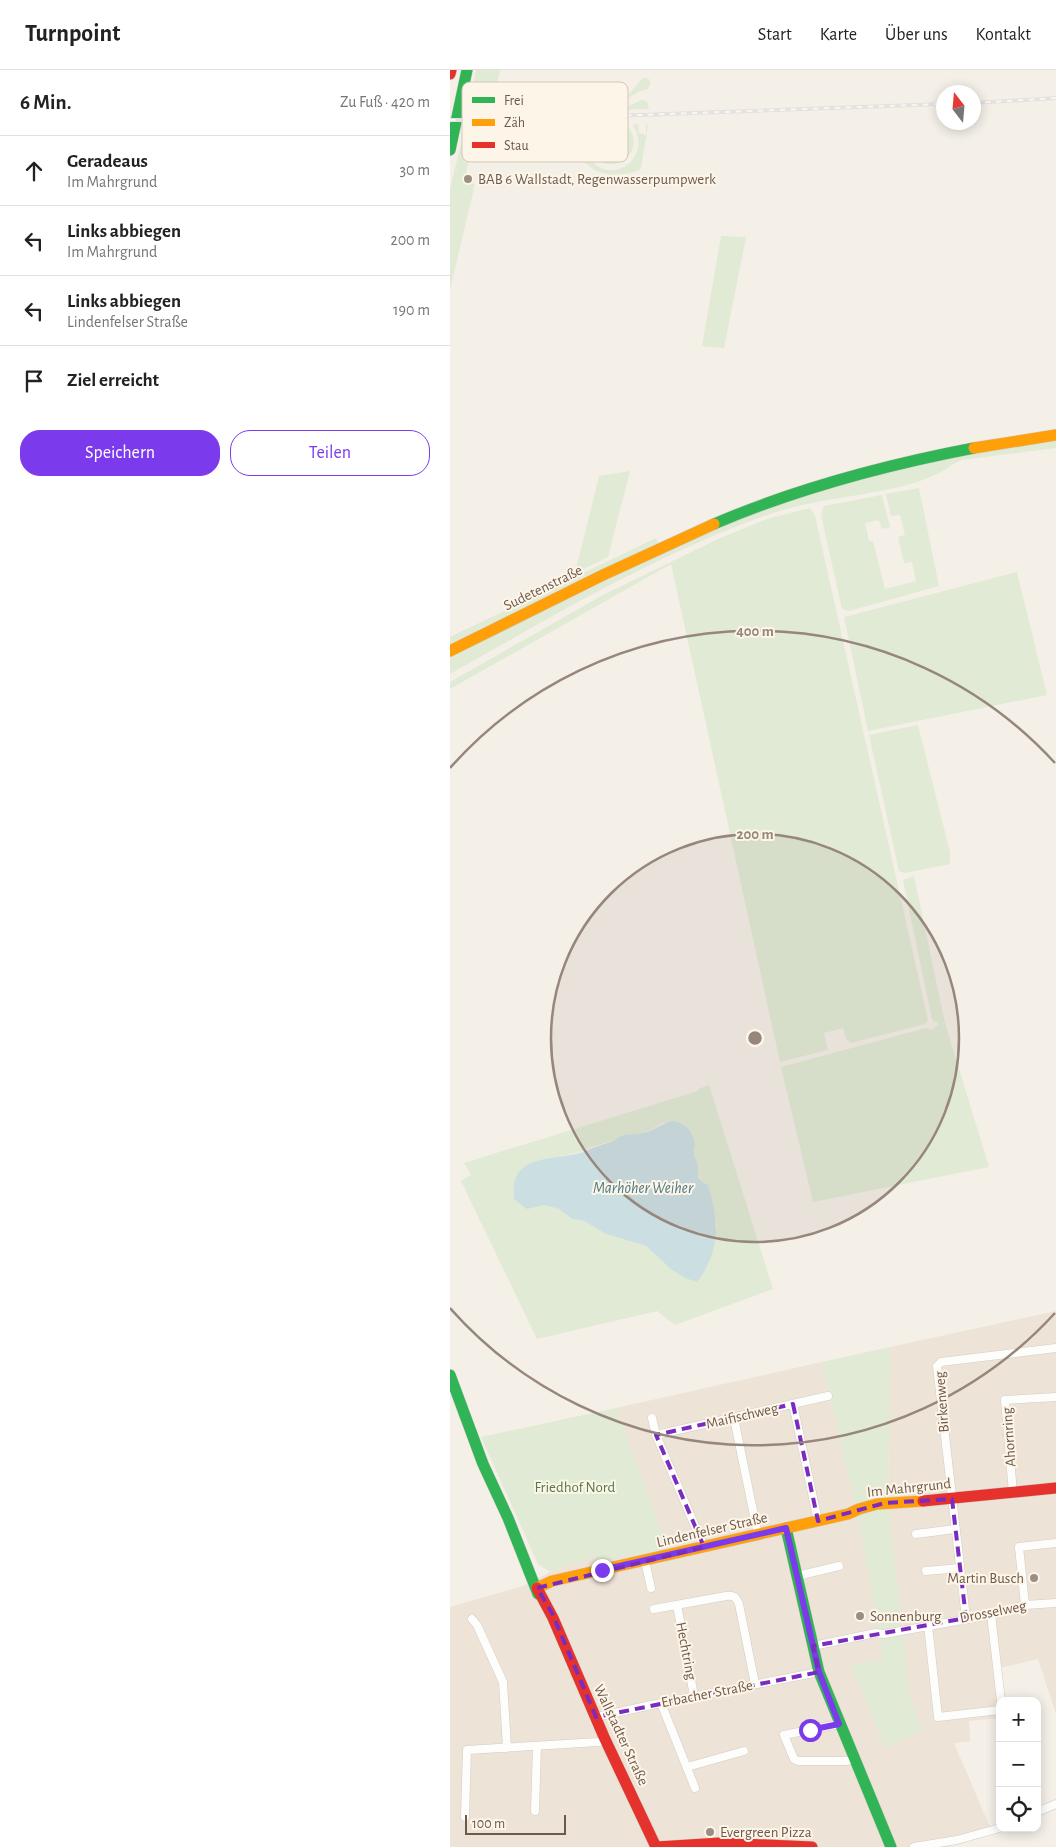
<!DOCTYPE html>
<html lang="de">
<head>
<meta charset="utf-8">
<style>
  :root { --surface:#fff; --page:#f2f2f2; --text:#222; --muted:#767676; --line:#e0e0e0; --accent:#7c3aed }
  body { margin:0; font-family:"Alegreya Sans",sans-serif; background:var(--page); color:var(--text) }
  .controls { position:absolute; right:15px; bottom:15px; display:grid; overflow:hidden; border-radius:10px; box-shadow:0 2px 12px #0003 }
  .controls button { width:45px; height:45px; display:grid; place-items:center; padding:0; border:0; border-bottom:1px solid var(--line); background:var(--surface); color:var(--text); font:25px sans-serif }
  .compass { position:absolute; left:486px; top:15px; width:45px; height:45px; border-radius:50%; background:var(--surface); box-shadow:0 2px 12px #0003; rotate:344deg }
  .scale { position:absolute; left:15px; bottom:12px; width:101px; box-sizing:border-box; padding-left:5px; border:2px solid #6e5a4c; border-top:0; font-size:14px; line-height:18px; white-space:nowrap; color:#6e5a4c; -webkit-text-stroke:4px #fdf6e8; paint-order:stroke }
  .stop { position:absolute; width:15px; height:15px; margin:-11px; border:4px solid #7c3aed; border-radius:50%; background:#fff }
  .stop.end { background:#7c3aed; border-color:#fff; box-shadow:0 1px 5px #0008 }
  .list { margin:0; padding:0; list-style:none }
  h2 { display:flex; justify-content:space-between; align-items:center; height:65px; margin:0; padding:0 20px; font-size:21px }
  h2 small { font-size:16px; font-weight:400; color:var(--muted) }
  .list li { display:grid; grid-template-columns:32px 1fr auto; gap:15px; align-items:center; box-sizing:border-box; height:70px; padding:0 20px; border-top:1px solid var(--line) }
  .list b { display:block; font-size:19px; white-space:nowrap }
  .list p { margin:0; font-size:16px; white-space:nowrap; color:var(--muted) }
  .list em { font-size:16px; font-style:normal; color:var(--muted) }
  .actions { display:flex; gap:10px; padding:15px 20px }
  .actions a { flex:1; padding:11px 0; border:1px solid var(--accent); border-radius:20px; text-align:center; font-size:18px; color:var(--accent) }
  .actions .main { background:var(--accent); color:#fff }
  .icon { flex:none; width:28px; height:28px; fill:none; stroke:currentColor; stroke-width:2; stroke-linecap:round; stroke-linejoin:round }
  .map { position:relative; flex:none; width:606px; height:1777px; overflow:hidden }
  header { display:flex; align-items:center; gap:30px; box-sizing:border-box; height:70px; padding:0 25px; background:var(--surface); border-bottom:1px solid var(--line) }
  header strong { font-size:24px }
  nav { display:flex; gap:28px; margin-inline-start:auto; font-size:18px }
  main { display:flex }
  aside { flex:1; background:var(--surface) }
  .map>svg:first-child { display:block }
  .residential { fill:#ede3d6 }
  .green { fill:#e0ead4; fill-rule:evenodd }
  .water { fill:#cbdfe2 }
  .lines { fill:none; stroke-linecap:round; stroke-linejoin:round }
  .street-casing { stroke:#d3cdc7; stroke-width:9 }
  .fast-casing { stroke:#d2ccc3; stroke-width:12 }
  .slow-casing { stroke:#d2ccc3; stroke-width:12 }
  .jam-casing { stroke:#d2ccc3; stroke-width:12 }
  .street { stroke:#fdfdfc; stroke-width:8 }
  .fast { stroke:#30b455; stroke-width:11 }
  .slow { stroke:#ff9f0a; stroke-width:11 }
  .jam { stroke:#e5322d; stroke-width:11 }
  .rail-casing { stroke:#e3e1e3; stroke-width:4 }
  .rail { stroke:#fdf6e8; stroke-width:2; stroke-dasharray:5.5; stroke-linecap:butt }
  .route { stroke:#7c3aed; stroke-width:6 }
  .marked { fill:none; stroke:#7b2cbf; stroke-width:4; stroke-dasharray:10 6; stroke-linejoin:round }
  .ring { fill:none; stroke:#96867b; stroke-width:2.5 }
  .poi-dot { fill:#9d8e83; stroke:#fdf6e8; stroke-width:2 }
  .labels { text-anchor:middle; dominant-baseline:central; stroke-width:4; stroke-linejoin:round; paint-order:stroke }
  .poi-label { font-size:15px; fill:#6e5a4c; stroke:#fdf6e8; text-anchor:start }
  .street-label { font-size:15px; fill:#6e5a4c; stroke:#fdf6e8 }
  .park-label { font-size:15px; fill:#547948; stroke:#fdf6e8 }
  .water-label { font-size:16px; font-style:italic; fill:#4c7886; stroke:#fdf6e8 }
  .key { fill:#fdf6e8; stroke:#d2c7b9; stroke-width:1 }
  .key-label { font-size:14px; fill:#6e5a4c }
  .centre { fill:#96867b; stroke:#fdf6e8; stroke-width:2.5 }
  .ring-label { font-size:15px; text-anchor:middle; font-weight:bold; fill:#96867b; stroke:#fdf6e8; stroke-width:4; stroke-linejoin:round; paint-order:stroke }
</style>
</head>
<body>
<header>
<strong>Turnpoint</strong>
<nav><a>Start</a><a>Karte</a><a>Über uns</a><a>Kontakt</a></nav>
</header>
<main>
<aside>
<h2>6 Min.<small>Zu Fuß · 420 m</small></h2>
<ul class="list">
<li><svg class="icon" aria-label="ahead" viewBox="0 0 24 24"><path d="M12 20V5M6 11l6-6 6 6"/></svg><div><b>Geradeaus</b><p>Im Mahrgrund</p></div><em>30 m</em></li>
<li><svg class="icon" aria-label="left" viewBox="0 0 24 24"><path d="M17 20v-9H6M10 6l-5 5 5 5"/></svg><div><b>Links abbiegen</b><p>Im Mahrgrund</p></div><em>200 m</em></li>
<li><svg class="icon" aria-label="left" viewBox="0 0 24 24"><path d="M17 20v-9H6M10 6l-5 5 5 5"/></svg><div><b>Links abbiegen</b><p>Lindenfelser Straße</p></div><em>190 m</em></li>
<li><svg class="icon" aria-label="arrive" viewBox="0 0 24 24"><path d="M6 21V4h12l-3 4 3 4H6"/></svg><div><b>Ziel erreicht</b></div></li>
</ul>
<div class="actions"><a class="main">Speichern</a><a>Teilen</a></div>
</aside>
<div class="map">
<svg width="606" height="1777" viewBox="0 0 606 1777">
  <rect width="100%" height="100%" fill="#f4f0e8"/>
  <path class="residential" d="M606 1241V1644L588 1589 550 1598V1648L519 1651 520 1671 504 1673 540 1757 516 1770 500 1775V1777H0V1537L76 1515 100 1502 146 1485 217 1479 166 1338 372 1292 409 1451 434 1590 401 1595 471 1660 460 1628 438 1431 440 1277Z"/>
  <path class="green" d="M26 0H50L47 13 48 23 54 29 62 31 166 29 178 25 193 8 199 9C200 12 201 14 199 17 197 21 191 20 188 22 182 25 179 29 172 30L19 38Z
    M191 30 197 31 199 39 59 43 168 38 177 37Z
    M162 49 170 51H154V57L176 56C197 73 172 106 147 90L120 62 100 51Z
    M76 52C91 53 104 56 116 65 134 78 145 109 172 98 179 95 185 88 187 81 190 72 188 63 183 55L188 54 189 63 196 65V55H198L191 98C186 103 180 103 173 104 132 108 135 82 107 65 93 57 77 57 62 58 35 59 37 70 30 93L19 91 14 111 25 114 0 220V119L16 53Z
    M271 166 296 167 274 278 252 276Z
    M606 371V378L512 390C503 393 497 399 489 403 481 407 473 410 464 413 416 427 365 428 317 445 205 485 103 546 0 604V587C51 561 102 536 153 511 184 495 216 478 248 465 362 416 483 383 606 371Z
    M180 401 158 487 125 503 149 406Z
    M469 418 489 516 399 541 392 539 371 445 374 436 432 425 440 457 432 459 429 450 415 453 419 471H423L435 519 466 511 462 492 454 493 448 467 455 465 450 445 441 446 436 424Z
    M360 438 365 446 478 950 475 954 401 973 396 969 393 958 374 963 378 980 330 992 221 494 0 619V612L153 525 268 469 317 449Z
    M206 468 208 473 0 575V567Z
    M567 502 597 625 418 661 394 547Z
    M468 655 500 782V794L455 803 449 801 419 665Z
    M464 806 495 953 539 1097 363 1132 331 997 476 958 481 960 488 955 487 952 482 950 453 810Z
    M259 1015 323 1219 225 1255 207 1241 87 1269 11 1111 21 1105 14 1093 248 1021V1019ZM213 1053 240 1060 245 1076 243 1085 247 1093V1103L251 1111 258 1115 267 1156 235 1208 222 1200 196 1176 156 1164 134 1151 122 1149 109 1139 94 1135 79 1095 96 1089 131 1082 141 1077 162 1071 171 1066 194 1063Z
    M440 1277 438 1431 460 1628 472 1660 435 1678 401 1595 434 1590 409 1451 372 1292Z
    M166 1338 218 1480 148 1490 146 1485 100 1502 88 1494 31 1367Z"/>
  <path class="water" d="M222 1051C236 1053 242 1060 245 1074 245 1078 243 1082 244 1086 245 1088 247 1090 247 1093 250 1105 243 1107 258 1115 269 1152 271 1180 247 1212L235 1208 222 1200 196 1176 156 1164 134 1151 122 1149 109 1139 94 1135 77 1139 64 1129C63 1118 63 1106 73 1098 88 1086 115 1088 133 1082 142 1078 151 1075 161 1072 165 1070 168 1067 171 1066 179 1064 187 1064 194 1063 204 1060 212 1054 222 1051Z"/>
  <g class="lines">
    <g class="street-casing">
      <path id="street" d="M343 1334 368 1451
        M202 1348 206 1365
        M284 1348 308 1465
        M563 1423 555 1330 606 1327
        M466 1464 505 1459
        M254 1477 206 1365 378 1326
        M195 1491 201 1518
        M476 1501 510 1498
        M347 1506 389 1496
        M227 1535 244 1626
        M575 1535 569 1477 606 1473
        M204 1539 276 1526C284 1525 286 1527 289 1534L305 1614
        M541 1544 551 1631
        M516 1548 487 1296 491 1292 606 1278
        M22 1549 27 1555 53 1612 57 1678
        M478 1555 488 1647 550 1640
        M363 1576 426 1563 434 1564 540 1545 575 1535 606 1533
        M211 1633 245 1718
        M146 1647 211 1633 369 1602
        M389 1654 334 1665 344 1689 348 1691H397L404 1689
        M237 1697 294 1681
        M85 1741 87 1676
        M587 1742 606 1734
        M15 1747 17 1680 148 1672 156 1670
        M464 1777 507 1770 550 1758"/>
    </g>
    <g class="fast-casing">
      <path id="fast" d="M0 80 17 0
        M264 454C348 418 435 395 524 378
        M0 1305 33 1394 58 1448 88 1524
        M336 1458 369 1602 441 1777"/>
    </g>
    <g class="slow-casing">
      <path id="slow" d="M524 378 606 365
        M0 581 153 505 264 454
        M87 1518 102 1511 398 1444 409 1439 427 1434 473 1431"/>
    </g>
    <g class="jam-casing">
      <path id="jam" d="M0 4 1 0
        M473 1431 606 1418
        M87 1518 103 1548 154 1667 206 1777
        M207 1777 270 1773 362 1777"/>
    </g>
    <use href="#street" class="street"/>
    <use href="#fast" class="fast"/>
    <use href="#slow" class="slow"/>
    <use href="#jam" class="jam"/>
    <g class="rail-casing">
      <path id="rail" d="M524 33 606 28
        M0 50H51L493 34"/>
    </g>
    <use href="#rail" class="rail"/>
  </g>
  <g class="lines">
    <path class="route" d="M152 1500 336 1458 369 1602 389 1654 360 1660"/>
  </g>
  <path class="marked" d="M343 1334 368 1451 435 1433 502 1429 516 1548 363 1576 369 1602 146 1647 102 1543 87 1518 254 1477 206 1365Z"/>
  <circle cx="305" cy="968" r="204" fill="#96867b" fill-opacity=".12"/>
  <g class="ring">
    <circle cx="305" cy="968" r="204"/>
    <path d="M605 1243A407 407 0 0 1 0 1238M0 698A407 407 0 0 1 605 693"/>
  </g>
  <g class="poi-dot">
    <circle cx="18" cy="109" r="5"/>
    <circle cx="584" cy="1508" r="5"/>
    <circle cx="410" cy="1546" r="5"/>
    <circle cx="260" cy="1762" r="5"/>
  </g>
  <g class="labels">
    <g class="poi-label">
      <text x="28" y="109">BAB 6 Wallstadt, Regenwasserpumpwerk</text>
      <text x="574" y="1508" text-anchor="end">Martin Busch</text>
      <text x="420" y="1546">Sonnenburg</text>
      <text x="270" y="1762">Evergreen Pizza</text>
    </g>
    <g class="street-label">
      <text transform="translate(93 518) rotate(-26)">Sudetenstraße</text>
      <text transform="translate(492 1332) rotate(-94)">Birkenweg</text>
      <text transform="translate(292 1346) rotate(-13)">Maifischweg</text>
      <text transform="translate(559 1367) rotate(-94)">Ahornring</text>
      <text transform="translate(459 1418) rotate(-6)">Im Mahrgrund</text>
      <text transform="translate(262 1460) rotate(-13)">Lindenfelser Straße</text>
      <text transform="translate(543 1542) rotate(-11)">Drosselweg</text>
      <text transform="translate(236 1581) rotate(79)">Hechtring</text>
      <text transform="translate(257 1624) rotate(-11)">Erbacher Straße</text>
      <text transform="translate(171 1665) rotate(65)">Wallstadter Straße</text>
    </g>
    <g class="park-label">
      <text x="125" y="1417">Friedhof Nord</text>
    </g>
    <g class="water-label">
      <text x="193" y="1118">Marhöher Weiher</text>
    </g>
  </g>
  <rect x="12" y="12" width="166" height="80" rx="8" class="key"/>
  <rect x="22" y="27" width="23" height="6" fill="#30b455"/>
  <rect x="22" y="49" width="23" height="7" fill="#ff9f0a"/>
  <rect x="22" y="72" width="23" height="6" fill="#e5322d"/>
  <g class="key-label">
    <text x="54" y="35">Frei</text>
    <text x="54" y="57">Zäh</text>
    <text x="54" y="80">Stau</text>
  </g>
  <circle cx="305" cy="968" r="8" class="centre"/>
  <g class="ring-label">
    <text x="305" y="566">400 m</text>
    <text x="305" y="769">200 m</text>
  </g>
</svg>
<div class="controls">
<button>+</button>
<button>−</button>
<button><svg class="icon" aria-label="locate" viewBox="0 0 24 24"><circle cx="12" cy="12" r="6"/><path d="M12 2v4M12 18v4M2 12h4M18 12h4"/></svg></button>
</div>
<svg class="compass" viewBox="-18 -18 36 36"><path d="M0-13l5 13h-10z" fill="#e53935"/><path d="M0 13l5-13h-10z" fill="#767676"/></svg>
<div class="scale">100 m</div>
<div class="stop" style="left:360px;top:1660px"></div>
<div class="stop end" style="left:152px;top:1500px"></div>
</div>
</main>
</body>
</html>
